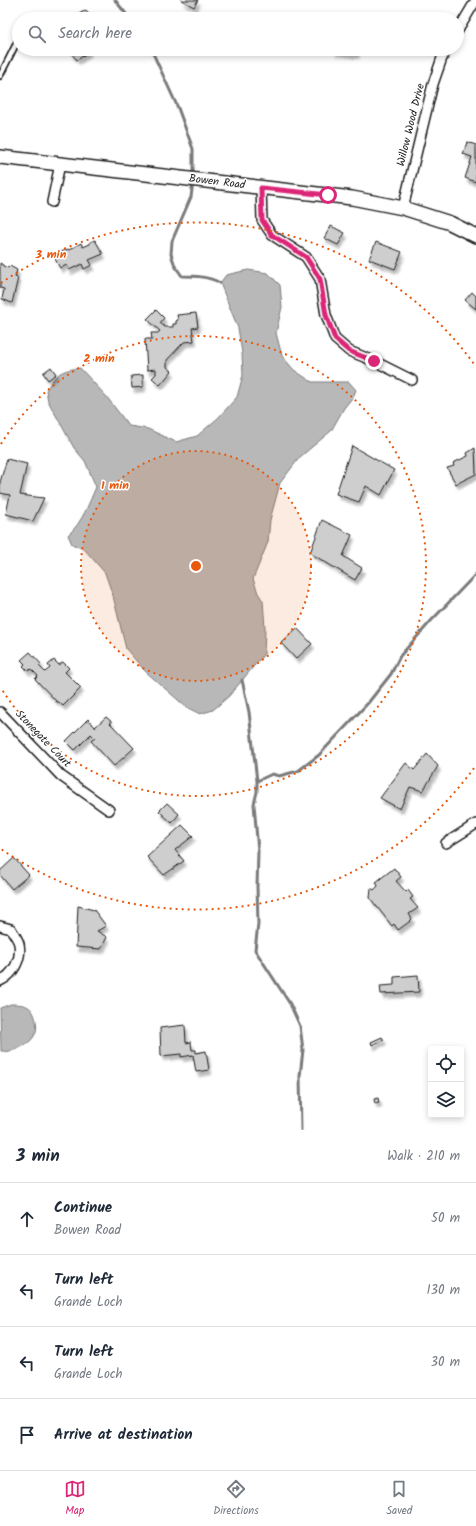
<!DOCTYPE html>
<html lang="en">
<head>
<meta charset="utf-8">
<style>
  :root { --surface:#fff; --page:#f6f6f7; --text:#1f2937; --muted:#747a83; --line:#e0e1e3; --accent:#db2777 }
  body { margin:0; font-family:Kalam,sans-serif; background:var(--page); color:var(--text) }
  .controls { position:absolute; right:12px; bottom:12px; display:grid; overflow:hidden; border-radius:4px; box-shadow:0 2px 6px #0003 }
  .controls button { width:36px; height:36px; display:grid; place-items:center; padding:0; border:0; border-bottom:1px solid var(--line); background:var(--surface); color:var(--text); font:20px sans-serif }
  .stop { position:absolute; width:12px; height:12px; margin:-9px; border:3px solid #db2777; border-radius:50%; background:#fff }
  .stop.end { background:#db2777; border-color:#fff; box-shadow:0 1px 4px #0008 }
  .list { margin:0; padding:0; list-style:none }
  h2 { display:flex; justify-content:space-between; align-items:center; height:52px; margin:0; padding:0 16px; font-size:17px }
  h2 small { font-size:13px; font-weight:400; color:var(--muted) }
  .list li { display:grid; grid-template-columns:26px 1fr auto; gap:12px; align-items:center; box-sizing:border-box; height:72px; padding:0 16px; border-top:1px solid var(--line) }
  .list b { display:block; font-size:15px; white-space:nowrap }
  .list p { margin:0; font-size:13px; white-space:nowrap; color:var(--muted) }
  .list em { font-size:13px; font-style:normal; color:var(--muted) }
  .icon { flex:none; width:22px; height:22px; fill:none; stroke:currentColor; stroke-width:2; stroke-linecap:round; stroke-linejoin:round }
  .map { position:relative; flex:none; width:476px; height:1130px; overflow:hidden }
  .search { position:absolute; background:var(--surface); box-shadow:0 2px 6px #0003; left:12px; right:12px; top:12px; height:44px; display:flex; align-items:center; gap:10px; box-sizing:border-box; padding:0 14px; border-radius:22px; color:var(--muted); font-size:15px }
  .sheet { height:340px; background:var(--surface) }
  nav { display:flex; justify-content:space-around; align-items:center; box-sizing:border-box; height:56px; border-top:1px solid var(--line); background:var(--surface); font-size:11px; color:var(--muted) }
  nav a { display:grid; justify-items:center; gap:2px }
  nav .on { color:var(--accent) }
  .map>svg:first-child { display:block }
  .water { fill:#b8b8b8; stroke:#7a7a7a }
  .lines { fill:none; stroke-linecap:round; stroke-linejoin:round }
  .stream { stroke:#7a7a7a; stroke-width:3 }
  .building { fill:#cecece; stroke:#1c1c1c; filter:url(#shadow) }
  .lane-casing { stroke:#1c1c1c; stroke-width:8 }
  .street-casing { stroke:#1c1c1c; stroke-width:12 }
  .secondary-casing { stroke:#1c1c1c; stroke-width:16 }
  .lane { stroke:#fff; stroke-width:4.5 }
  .street { stroke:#fff; stroke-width:9 }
  .secondary { stroke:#fff; stroke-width:13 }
  .route { stroke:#db2777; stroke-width:5 }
  .ring { fill:none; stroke:#e8590c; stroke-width:2; stroke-dasharray:2 4 }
  .labels { text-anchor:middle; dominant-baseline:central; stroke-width:3; stroke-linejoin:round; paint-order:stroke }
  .street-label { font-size:11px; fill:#1c1c1c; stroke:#fff }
  .centre { fill:#e8590c; stroke:#fff; stroke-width:2 }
  .ring-label { font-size:12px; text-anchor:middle; font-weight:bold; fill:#e8590c; stroke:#fff; stroke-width:3; stroke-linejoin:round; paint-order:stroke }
</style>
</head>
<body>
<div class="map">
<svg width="476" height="1130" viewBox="0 0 476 1130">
  <defs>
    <filter id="shadow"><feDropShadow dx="2.5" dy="4.5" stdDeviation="1" flood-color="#0004"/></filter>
  </defs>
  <rect width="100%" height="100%" fill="#fff"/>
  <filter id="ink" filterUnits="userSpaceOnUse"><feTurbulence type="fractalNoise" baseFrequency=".025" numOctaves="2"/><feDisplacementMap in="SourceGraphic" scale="8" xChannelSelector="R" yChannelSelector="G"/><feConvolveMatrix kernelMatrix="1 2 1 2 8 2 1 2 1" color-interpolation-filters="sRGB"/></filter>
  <g filter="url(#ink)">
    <path class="water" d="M248 270 268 273 280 285 282 307 276 333 282 356 294 370 312 382H349L356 390 353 397 344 408 331 431 300 457 280 483 270 520 268 542 253 579 258 593 263 601 265 628 264 654 229 696 213 710 200 714 186 707 145 671 126 649 113 596 105 573 85 550 72 544 68 535C82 523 89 503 96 487L85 461 74 448 48 401 46 390C57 373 61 370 80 368L106 396 129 426 148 429 176 442 197 436 218 418 237 397 243 375 242 353 238 328 220 283 226 275Z
      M11 1004C26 1004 33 1006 36 1021 37 1026 37 1032 34 1036 31 1043 17 1050 10 1051 8 1052 4 1051 1 1051L0 1008Z"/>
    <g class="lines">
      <path class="stream" d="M115 0 130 19
        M151 49 178 108 193 149V177
        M193 182 191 197 172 241 171 254 175 266 182 276C195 276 208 276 220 283
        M242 680 249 712 257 781V792L254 804 258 851 257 887 258 924 255 950 290 1004 300 1026 303 1050 300 1076 301 1130
        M257 781 272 774 279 776 298 771 319 755 368 703 391 674 400 656 431 621 476 574"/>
    </g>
    <path class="building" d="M181 0H198L194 7Z
      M86 10 90 16 88 19H70Z
      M73 49H88L87 50 89 52 77 60 70 52Z
      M334 49H357L356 54 334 51Z
      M467 142 476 145V182L465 178 472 157 463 154Z
      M331 226 345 233 338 245 324 238Z
      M95 240 103 254 89 260 92 265 84 269 82 264 69 270 67 265 60 268 55 259 62 257 59 253 68 249 69 250 81 243 83 247 90 244V242Z
      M376 242 402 252 395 269 369 259Z
      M0 263 3 265V266L8 268 10 266 17 270 15 277 18 278 12 303 2 299 4 289 0 288Z
      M472 292 476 296V309L465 300Z
      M156 310 164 318 160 323 165 327H173V324H176V321L178 320 177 315 196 313 198 327 192 328 194 341 184 342 167 360V367L172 371 160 385 152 378 156 374V369L147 370 145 339H152L151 333H158L160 331 147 319Z
      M51 367 56 374 48 380 43 373Z
      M143 375V387L132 388 131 376Z
      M352 446 394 470 381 495 366 486 359 502 336 494Z
      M475 448 476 474 456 484 447 468 454 466 453 463 468 456 467 453Z
      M7 459 27 464 20 495 44 498 33 521 6 514 10 495 0 493V482Z
      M322 520 352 535 343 556 362 568 355 580 310 553Z
      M297 628 312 644 296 659 281 643Z
      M30 652 41 664 39 666 45 672 50 668 48 665 54 660 59 665 63 662 69 668 65 672 81 688 63 706 59 702H57L35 679 38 676 31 669 28 671 23 666 25 664 21 660Z
      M106 717 112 722 110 723 134 748 114 766 91 741 95 738 91 734 75 750 66 741 88 719 95 727Z
      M427 754 438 766 423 791 410 787 400 809 380 798 406 763 414 770Z
      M167 803 179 814 172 823 159 811Z
      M182 825 193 836 175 850 184 861 164 875 147 857Z
      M14 858 29 875 12 889 0 875V871Z
      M394 868 401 877 396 881 406 892 408 890 413 897 410 899 418 908 409 914 412 919 409 922 398 930 394 924 392 926 370 898 371 888 374 890 378 886 376 882Z
      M78 906 94 910 106 926 97 931 107 937 101 949 76 947Z
      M418 975 419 992 381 994 380 986 394 985V977Z
      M185 1025 186 1043 191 1042 192 1050H196V1053L206 1051 209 1070 196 1072 193 1055 181 1057V1054L161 1056 160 1028Z
      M382 1037 384 1040 372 1045 371 1042Z
      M378 1098 379 1103 375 1104 374 1099Z"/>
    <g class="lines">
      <g class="lane-casing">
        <path id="lane" d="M0 76 19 38"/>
      </g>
      <g class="street-casing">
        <path id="street" d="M457 32 476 0
          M261 187 262 220 272 235 306 257 320 279 326 315 335 339 349 351 374 361 412 380
          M52 202 60 164
          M403 208 433 84 442 58 447 49
          M0 712 61 776 109 810
          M446 843 476 824
          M0 926 11 929C13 933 18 939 19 944 22 959 13 975 0 981"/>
      </g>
      <g class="secondary-casing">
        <path id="secondary" d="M0 157 352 198 403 208 450 223 476 236"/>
      </g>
      <use href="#lane" class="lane"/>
      <use href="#street" class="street"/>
      <use href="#secondary" class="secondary"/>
    </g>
  </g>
  <g class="lines" filter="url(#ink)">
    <path class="route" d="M328 195 261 188 262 220 272 235 306 257 320 279 326 315 335 339 349 351 374 361"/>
  </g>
  <circle cx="196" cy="566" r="115" fill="#e8590c" fill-opacity=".12"/>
  <g class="ring">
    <circle cx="196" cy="566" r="115"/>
    <path d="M1 444A230 230 0 1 1 1 688"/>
    <path d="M474 768A344 344 0 0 1 1 849M1 283A344 344 0 0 1 474 364"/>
  </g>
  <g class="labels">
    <g class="street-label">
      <text transform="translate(411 125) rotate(-76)">Willow Wood Drive</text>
      <text transform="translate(217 182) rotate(7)">Bowen Road</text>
      <text transform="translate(43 739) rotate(46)">Stonegate Court</text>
    </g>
  </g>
  <circle cx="196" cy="566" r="6" class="centre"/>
  <g class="ring-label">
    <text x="51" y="258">3 min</text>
    <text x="99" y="362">2 min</text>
    <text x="115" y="489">1 min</text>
  </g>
</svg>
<div class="controls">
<button><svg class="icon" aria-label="locate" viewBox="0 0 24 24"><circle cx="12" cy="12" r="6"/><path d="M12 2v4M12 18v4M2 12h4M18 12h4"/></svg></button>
<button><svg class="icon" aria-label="layers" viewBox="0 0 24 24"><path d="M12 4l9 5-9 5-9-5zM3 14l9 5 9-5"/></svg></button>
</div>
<div class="stop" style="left:328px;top:195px"></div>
<div class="stop end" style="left:374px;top:361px"></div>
<div class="search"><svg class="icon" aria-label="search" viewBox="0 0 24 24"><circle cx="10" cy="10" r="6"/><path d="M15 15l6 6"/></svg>Search here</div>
</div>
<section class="sheet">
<h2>3 min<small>Walk · 210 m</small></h2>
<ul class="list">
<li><svg class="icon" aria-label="ahead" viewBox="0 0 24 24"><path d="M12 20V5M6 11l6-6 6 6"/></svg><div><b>Continue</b><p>Bowen Road</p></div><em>50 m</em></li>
<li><svg class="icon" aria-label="left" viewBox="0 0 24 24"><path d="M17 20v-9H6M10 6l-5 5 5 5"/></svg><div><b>Turn left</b><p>Grande Loch</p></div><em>130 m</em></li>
<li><svg class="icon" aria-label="left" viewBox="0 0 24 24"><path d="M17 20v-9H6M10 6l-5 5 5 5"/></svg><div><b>Turn left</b><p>Grande Loch</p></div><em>30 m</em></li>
<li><svg class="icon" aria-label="arrive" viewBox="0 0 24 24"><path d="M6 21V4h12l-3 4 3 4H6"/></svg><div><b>Arrive at destination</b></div></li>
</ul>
</section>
<nav>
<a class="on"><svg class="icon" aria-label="map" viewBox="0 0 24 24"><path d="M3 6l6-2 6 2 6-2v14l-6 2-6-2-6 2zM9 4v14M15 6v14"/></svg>Map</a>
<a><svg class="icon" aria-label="directions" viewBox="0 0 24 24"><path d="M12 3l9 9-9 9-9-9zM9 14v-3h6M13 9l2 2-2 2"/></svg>Directions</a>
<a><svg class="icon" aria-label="saved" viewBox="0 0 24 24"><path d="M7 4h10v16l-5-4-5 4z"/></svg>Saved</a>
</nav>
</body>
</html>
